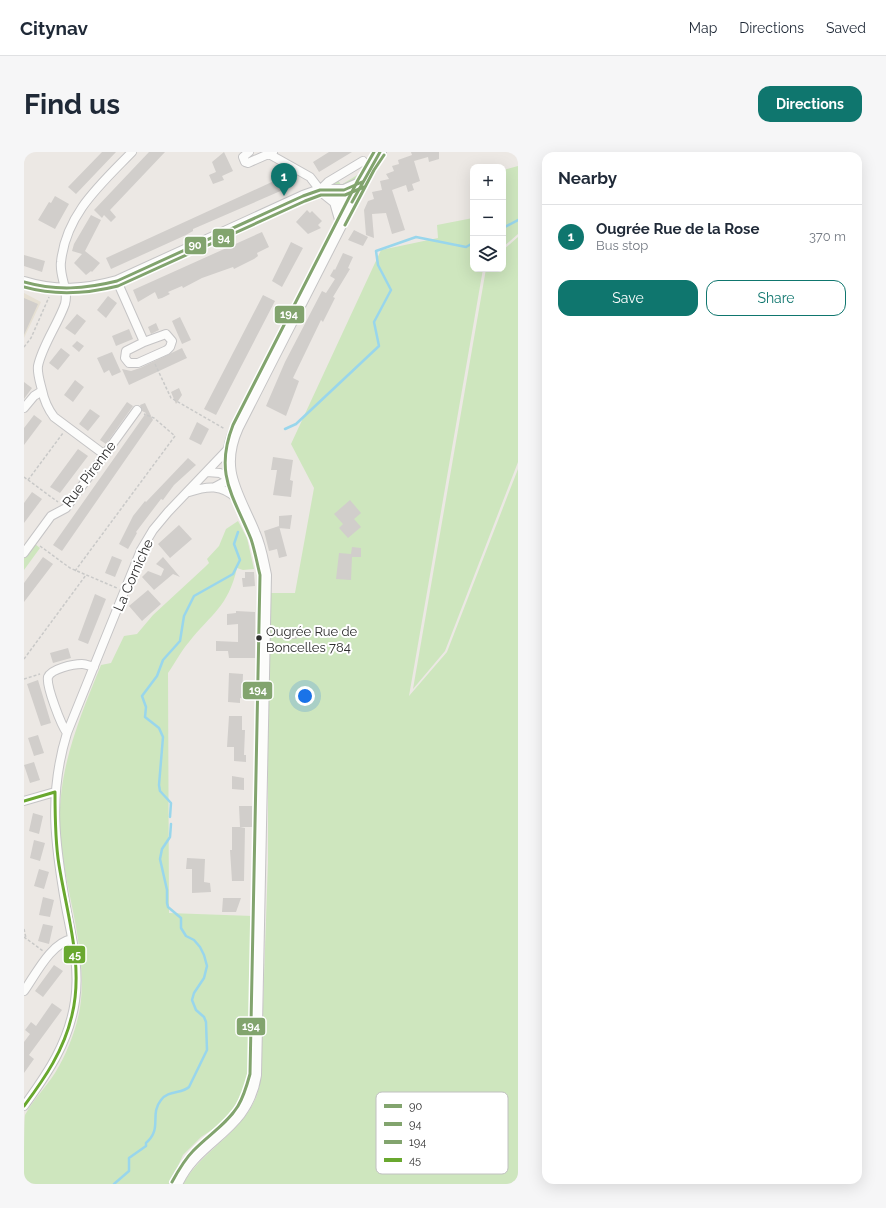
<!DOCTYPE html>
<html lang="en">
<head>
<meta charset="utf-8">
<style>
  :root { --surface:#fff; --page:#f6f6f7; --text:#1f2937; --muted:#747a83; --line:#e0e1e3; --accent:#0f766e }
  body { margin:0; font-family:Raleway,sans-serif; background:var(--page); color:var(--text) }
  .controls { position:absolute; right:12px; top:12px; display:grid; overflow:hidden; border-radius:8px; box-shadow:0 4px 16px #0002 }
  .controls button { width:36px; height:36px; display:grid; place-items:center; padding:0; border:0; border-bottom:1px solid var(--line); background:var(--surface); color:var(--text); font:20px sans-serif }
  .you { position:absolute; left:281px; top:544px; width:14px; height:14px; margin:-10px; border:3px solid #fff; border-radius:50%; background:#1a73e8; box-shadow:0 0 0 6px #1a73e833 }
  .badge { display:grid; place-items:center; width:26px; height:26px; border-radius:50%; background:var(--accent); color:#fff; font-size:13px; font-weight:700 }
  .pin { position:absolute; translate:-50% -33px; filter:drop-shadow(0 1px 2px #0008) }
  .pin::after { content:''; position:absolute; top:21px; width:14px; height:12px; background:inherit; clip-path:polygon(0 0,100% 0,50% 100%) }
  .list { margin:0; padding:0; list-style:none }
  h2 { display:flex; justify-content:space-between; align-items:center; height:52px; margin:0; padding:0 16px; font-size:17px }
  h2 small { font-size:13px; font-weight:400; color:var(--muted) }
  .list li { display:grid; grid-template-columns:26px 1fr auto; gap:12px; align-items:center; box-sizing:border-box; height:64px; padding:0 16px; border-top:1px solid var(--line) }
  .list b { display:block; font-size:15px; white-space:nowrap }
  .list p { margin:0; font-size:13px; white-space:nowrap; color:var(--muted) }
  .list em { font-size:13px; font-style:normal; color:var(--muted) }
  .actions { display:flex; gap:8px; padding:12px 16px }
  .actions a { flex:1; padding:9px 0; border:1px solid var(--accent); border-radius:12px; text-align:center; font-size:14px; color:var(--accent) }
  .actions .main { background:var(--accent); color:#fff }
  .icon { flex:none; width:22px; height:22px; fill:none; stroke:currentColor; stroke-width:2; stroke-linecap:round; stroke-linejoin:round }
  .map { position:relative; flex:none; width:494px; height:1032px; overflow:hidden; border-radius:12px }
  header { display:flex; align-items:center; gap:24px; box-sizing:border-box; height:56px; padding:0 20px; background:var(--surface); border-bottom:1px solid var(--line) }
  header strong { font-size:19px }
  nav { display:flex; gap:22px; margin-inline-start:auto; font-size:14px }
  .intro { display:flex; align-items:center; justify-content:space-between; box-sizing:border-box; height:96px; padding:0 24px }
  h1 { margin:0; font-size:28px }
  .button { padding:10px 18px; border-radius:12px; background:var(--accent); color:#fff; font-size:14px; font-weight:700 }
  main { display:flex; gap:24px; padding:0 24px }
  aside { flex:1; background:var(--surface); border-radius:12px; box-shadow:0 4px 16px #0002 }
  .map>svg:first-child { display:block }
  .education { fill:#e6e0d3 }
  .green { fill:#cee6be }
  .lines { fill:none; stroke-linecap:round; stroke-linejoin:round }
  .stream { stroke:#99d6ec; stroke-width:2.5 }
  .building { fill:#d1cecb }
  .minor-casing { stroke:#c5c4c5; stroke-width:10 }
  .tertiary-casing { stroke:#c5c4c5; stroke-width:12 }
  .secondary-casing { stroke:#c5c4c5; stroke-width:14 }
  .path { stroke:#c9c9c8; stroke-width:1.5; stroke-dasharray:3 2; stroke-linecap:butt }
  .minor { stroke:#fcfcfb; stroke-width:8 }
  .tertiary { stroke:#fcfcfb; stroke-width:10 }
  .secondary { stroke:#fcfcfb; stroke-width:12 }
  .bus-1-casing { stroke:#fff; stroke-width:6 }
  .bus-2-casing { stroke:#fff; stroke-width:6 }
  .bus-3-casing { stroke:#fff; stroke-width:6 }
  .bus-4-casing { stroke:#fff; stroke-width:6 }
  .bus-1 { stroke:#82a46e; stroke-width:3 }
  .bus-2 { stroke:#82a46e; stroke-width:3 }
  .bus-3 { stroke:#82a46e; stroke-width:3 }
  .bus-4 { stroke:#69a82f; stroke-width:3 }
  .bus-dot { fill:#2e2e2e; stroke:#fff; stroke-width:1.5 }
  .labels { text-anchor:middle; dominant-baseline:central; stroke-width:4; stroke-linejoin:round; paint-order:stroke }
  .bus-label { font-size:13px; fill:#2e2e2e; stroke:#fff; text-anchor:start }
  .street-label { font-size:14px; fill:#2e2e2e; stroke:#fff }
  .key { fill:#fff; stroke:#c0c0c0; stroke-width:1 }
  .key-label { font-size:11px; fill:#2e2e2e }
  .line-badge { stroke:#fff; stroke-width:1.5 }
  .badge-label { font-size:11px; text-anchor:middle; font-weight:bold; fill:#fff }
</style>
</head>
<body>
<header>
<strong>Citynav</strong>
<nav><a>Map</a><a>Directions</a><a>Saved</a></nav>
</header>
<div class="intro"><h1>Find us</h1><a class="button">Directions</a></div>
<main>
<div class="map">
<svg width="494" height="1032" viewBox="0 0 494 1032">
  <rect width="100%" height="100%" fill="#ece8e4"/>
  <path class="education" d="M0 141 17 150 0 186Z"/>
  <path class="green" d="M494 14V82L479 95V18Z
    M336 19 338 20C331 33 324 33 311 34L310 31 314 28 317 33 335 22Z
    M449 66V117H459L385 544 423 500 494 317V1032H159C178 998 219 981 233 943 236 934 236 922 237 913L244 710V441H271L290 336 267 292 357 98 414 86 413 73Z
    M494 85V310L421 499 389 537 462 117H479V98Z
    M214 369 223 386 230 417 219 418 213 416C204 455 188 461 165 490 157 499 151 511 144 521L145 761 229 764 226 920 222 943 203 968 177 985 159 1003 146 1032H0C0 1021 0 968 1 963 9 948 22 935 31 921 43 902 52 878 56 856 64 801 43 746 37 691 30 626 53 572 77 513L87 511 100 484 113 482 129 463 181 415 185 411 183 407 195 394 202 377Z
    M11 392 16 396 0 418V406Z"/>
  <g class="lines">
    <path class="stream" d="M479 76 494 68
      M261 277 272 272 355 194 350 170 367 138 354 113 352 99 392 85 442 95 449 91
      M146 665 147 651 136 639 135 633 139 585 135 576 121 565 122 555 118 544 133 524 139 508 156 489 160 464 170 444 209 422 216 408 210 392 214 380
      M90 1032 105 1019V1006L122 994V991C139 976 125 963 137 948 144 938 158 942 165 935L183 898 182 870 180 865 172 858 168 848 170 841 180 826 183 814 180 803 176 795 170 788 162 784 157 776V766L144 755 143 751V738L136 707 138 697 146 685 147 672"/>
  </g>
  <path class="building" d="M78 0H92L52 42 44 35Z
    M125 0H141L86 58 92 65 87 70 80 63 78 66 70 58Z
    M200 0 209 19 198 24 200 28 189 32 185 23 192 20 188 10Z
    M305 0H328L295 20 289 10Z
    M387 0H415V7L405 10 404 5 390 9 396 29 388 32 390 38 384 40 382 33 368 38 381 78 368 82 362 61 348 62 350 86 342 83 340 58 344 49 350 47 348 40 358 38 356 29 365 27 362 22 370 19 368 14 375 12 374 8 388 3Z
    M263 23 268 34 169 77V79L162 83 87 117 82 106Z
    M31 44 45 52 31 77 14 68 25 50 27 51Z
    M283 58 286 61 288 59 298 69 294 73 297 76 284 82 272 70Z
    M67 63 77 68 61 99 76 111 68 120 67 119 62 123 50 111 58 102 48 99 50 92Z
    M330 78 344 85 339 94 324 88Z
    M238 80 245 95 233 101 234 104 230 107 210 117 209 115 178 126 159 136 158 134 144 140 146 142 138 146 134 147 131 140 114 150 109 138Z
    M267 90 279 96 258 135 248 129Z
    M319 101 329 105 324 116 326 117 309 145 311 146 299 170 297 168 269 226 275 229 262 264 242 254 261 210 298 139 302 141 311 127 306 124 310 117 311 118Z
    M0 103 21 109 18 120 0 114Z
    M239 143 251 149 192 263 180 257Z
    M84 144 93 151 82 166 73 158Z
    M0 146 14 152 0 183Z
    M53 162 62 169 51 183 41 176Z
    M156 165 167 188 158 192 148 169Z
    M132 171 135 178 127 182 124 175Z
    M105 177 109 187 92 194 88 184Z
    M53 189 60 194 55 200 48 194Z
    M37 196 46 203 34 218 25 211Z
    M158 196 163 206 105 233 98 217 107 219 116 216Z
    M88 200 97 220 88 224 85 218 80 221 73 206Z
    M51 228 60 235 49 250 40 243Z
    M0 230 8 236 0 247Z
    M155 236 158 243 152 252 147 240Z
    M103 250 109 254 82 292 76 288Z
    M121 251 129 268 38 399 29 393 122 261 118 259 116 253Z
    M66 257 76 264 64 279 55 272Z
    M10 263 18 269 0 293V276Z
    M173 270 185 277 177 293 165 287Z
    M54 297 64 304 36 341 26 335Z
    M249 305 269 308 266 328 269 329 267 345 249 343 253 318H247Z
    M164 306 172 313 150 333 139 348 137 347 112 380 113 381 104 397 95 392 109 364 121 349 122 350Z
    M8 340 18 347 0 371V351Z
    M326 348 337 361 330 367 337 375 324 386 315 376 319 372 310 362Z
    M268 363 266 377 255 376V364Z
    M155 373 168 387 146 406 134 392Z
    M255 374 263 404 255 406 253 397 245 399 240 379Z
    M328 395 337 396V405H328L327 428 312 427 315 401 327 402Z
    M88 404 98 408 91 425 81 421Z
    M19 405 29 412 0 450V431Z
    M139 405 156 425 149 422 130 438 118 425 124 419 137 424 140 417 132 412Z
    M221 420H230L231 434 219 435 218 426H221Z
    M124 438 137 452 118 469 105 454Z
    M71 442 82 447 64 492 54 488Z
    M212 459 231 460V506H205L204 499H192V489L214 490V472L203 473V462L212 461Z
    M255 479 273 480V487L255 486Z
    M44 496 47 506 29 511 26 501Z
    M205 521 219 522 218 546H216V551L204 550Z
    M14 528 27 571 17 574 3 532Z
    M205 564H218V578H221L220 603H222V610L210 609V595H203Z
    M14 583 20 601 10 604 4 586Z
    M10 610 16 628 6 631 0 613Z
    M208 624 220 626V638L208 637Z
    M215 654H228V675H216L221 676 220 729H208L206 698H208V675H216Z
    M9 661 19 664 15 682 5 679Z
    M10 688 21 691 16 709 6 706Z
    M163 706 181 707 180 730 186 731 187 740 168 741V717H162Z
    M15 717 25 720 20 737 10 734Z
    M19 745 30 748 26 765 15 763Z
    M199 746H217L212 760H198Z
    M19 772 29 774 25 792 14 789Z
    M30 813 39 819 19 845 11 839Z
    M28 851 38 858 5 903 10 907 0 921V890L6 882 1 878 7 870 12 874Z"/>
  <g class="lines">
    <g class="minor-casing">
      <path id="minor" d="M225 0 219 5 221 10 224 11 249 0
        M245 2 286 25 296 38 304 30 339 9
        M93 129 120 190 142 182 148 189 146 195 143 198 114 211H105L101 206 102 199 120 190
        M0 256 10 244 18 239
        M81 303 30 265C24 257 20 248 18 238 16 230 13 221 14 214 18 194 34 172 41 152 45 138 35 124 37 110 42 62 76 33 108 0
        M183 320 196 321 206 327 191 335
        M165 340C183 334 198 332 213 347
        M0 401 27 364 42 356 113 258
        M43 581C37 573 22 534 24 525 27 517 49 512 58 512 62 512 66 514 70 515
        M0 649 31 640
        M0 839C12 822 27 791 48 787
        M0 954C24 921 45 890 51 849 56 817 48 786 42 755 31 692 24 643 43 581L117 398 129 378 144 360 207 294"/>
    </g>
    <g class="tertiary-casing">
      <path id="tertiary" d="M296 38 311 50H328L325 44
        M311 50 317 71
        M0 130C32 140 61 138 93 129L279 44 296 38H320L338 30"/>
    </g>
    <g class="secondary-casing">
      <path id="secondary" d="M152 1032C173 985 222 980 231 923L241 423C238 410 236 395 230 382 214 342 193 319 213 275L338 30 356 0"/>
    </g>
    <path class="path" d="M0 195 7 186 25 145
      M131 212 147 246 201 277
      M0 325 34 350
      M4 328 39 281
      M16 394 46 416 93 436
      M51 419 151 284 130 266 120 262
      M0 507 62 423
      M0 527 16 522
      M0 777 2 786
      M0 785 19 799"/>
    <use href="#minor" class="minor"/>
    <use href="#tertiary" class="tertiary"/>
    <use href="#secondary" class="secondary"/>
    <g class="bus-1-casing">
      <path id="bus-1" d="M328 50 356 0
        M0 130C32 139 61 137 93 129L279 44 296 38H320L338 30"/>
    </g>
    <g class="bus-2-casing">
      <path id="bus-2" d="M321 73 350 18 360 3
        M0 135C32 144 62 142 94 134L281 49 297 43H321L340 35"/>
    </g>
    <g class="bus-3-casing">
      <path id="bus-3" d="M148 1030C154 1019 160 1008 169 999 183 984 203 972 214 954 220 944 223 933 226 922L236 423C233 411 231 399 227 387 209 343 190 322 209 273L334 28 350 0"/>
    </g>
    <g class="bus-4-casing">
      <path id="bus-4" d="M0 649 31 640
        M0 954C21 926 40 898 48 863 60 814 43 762 35 713 31 689 31 664 31 640"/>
    </g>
    <use href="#bus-1" class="bus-1"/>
    <use href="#bus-2" class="bus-2"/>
    <use href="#bus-3" class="bus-3"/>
    <use href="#bus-4" class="bus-4"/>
  </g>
  <circle class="bus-dot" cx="235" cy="486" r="3.5"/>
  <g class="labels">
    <g class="bus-label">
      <text x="242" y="479">Ougrée Rue de<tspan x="242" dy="16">Boncelles 784</tspan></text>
    </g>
    <g class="street-label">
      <text transform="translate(65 322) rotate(-53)">Rue Pirenne</text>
      <text transform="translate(109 423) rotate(-66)">La Corniche</text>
    </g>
  </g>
  <rect x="352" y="940" width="132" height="82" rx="6" class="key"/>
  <rect x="360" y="952" width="18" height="4" fill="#82a46e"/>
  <rect x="360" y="970" width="18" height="4" fill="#82a46e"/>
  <rect x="360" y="988" width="18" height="4" fill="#82a46e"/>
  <rect x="360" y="1006" width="18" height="4" fill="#69a82f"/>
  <g class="key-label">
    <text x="385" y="958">90</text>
    <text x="385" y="976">94</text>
    <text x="385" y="994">194</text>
    <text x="385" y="1012">45</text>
  </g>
  <g class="line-badge">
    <rect x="188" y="76" width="23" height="20" rx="4" fill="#82a46e"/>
    <rect x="160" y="84" width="23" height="19" rx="4" fill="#82a46e"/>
    <rect x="250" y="153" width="31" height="19" rx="4" fill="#82a46e"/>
    <rect x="218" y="529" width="31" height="19" rx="4" fill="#82a46e"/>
    <rect x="39" y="793" width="23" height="19" rx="4" fill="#69a82f"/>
    <rect x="212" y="865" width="30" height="19" rx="4" fill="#82a46e"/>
  </g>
  <g class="badge-label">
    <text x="200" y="90">94</text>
    <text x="171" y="97">90</text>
    <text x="265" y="166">194</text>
    <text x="234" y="542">194</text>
    <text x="51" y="807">45</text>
    <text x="227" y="878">194</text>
  </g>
</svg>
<div class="controls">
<button>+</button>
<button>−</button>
<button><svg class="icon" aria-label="layers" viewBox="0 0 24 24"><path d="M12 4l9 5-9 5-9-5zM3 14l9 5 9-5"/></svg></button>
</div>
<div class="you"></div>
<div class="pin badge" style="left:260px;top:44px">1</div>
</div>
<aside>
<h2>Nearby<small></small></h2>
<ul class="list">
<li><span class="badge">1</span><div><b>Ougrée Rue de la Rose</b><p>Bus stop</p></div><em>370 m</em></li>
</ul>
<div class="actions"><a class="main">Save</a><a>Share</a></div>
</aside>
</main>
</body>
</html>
